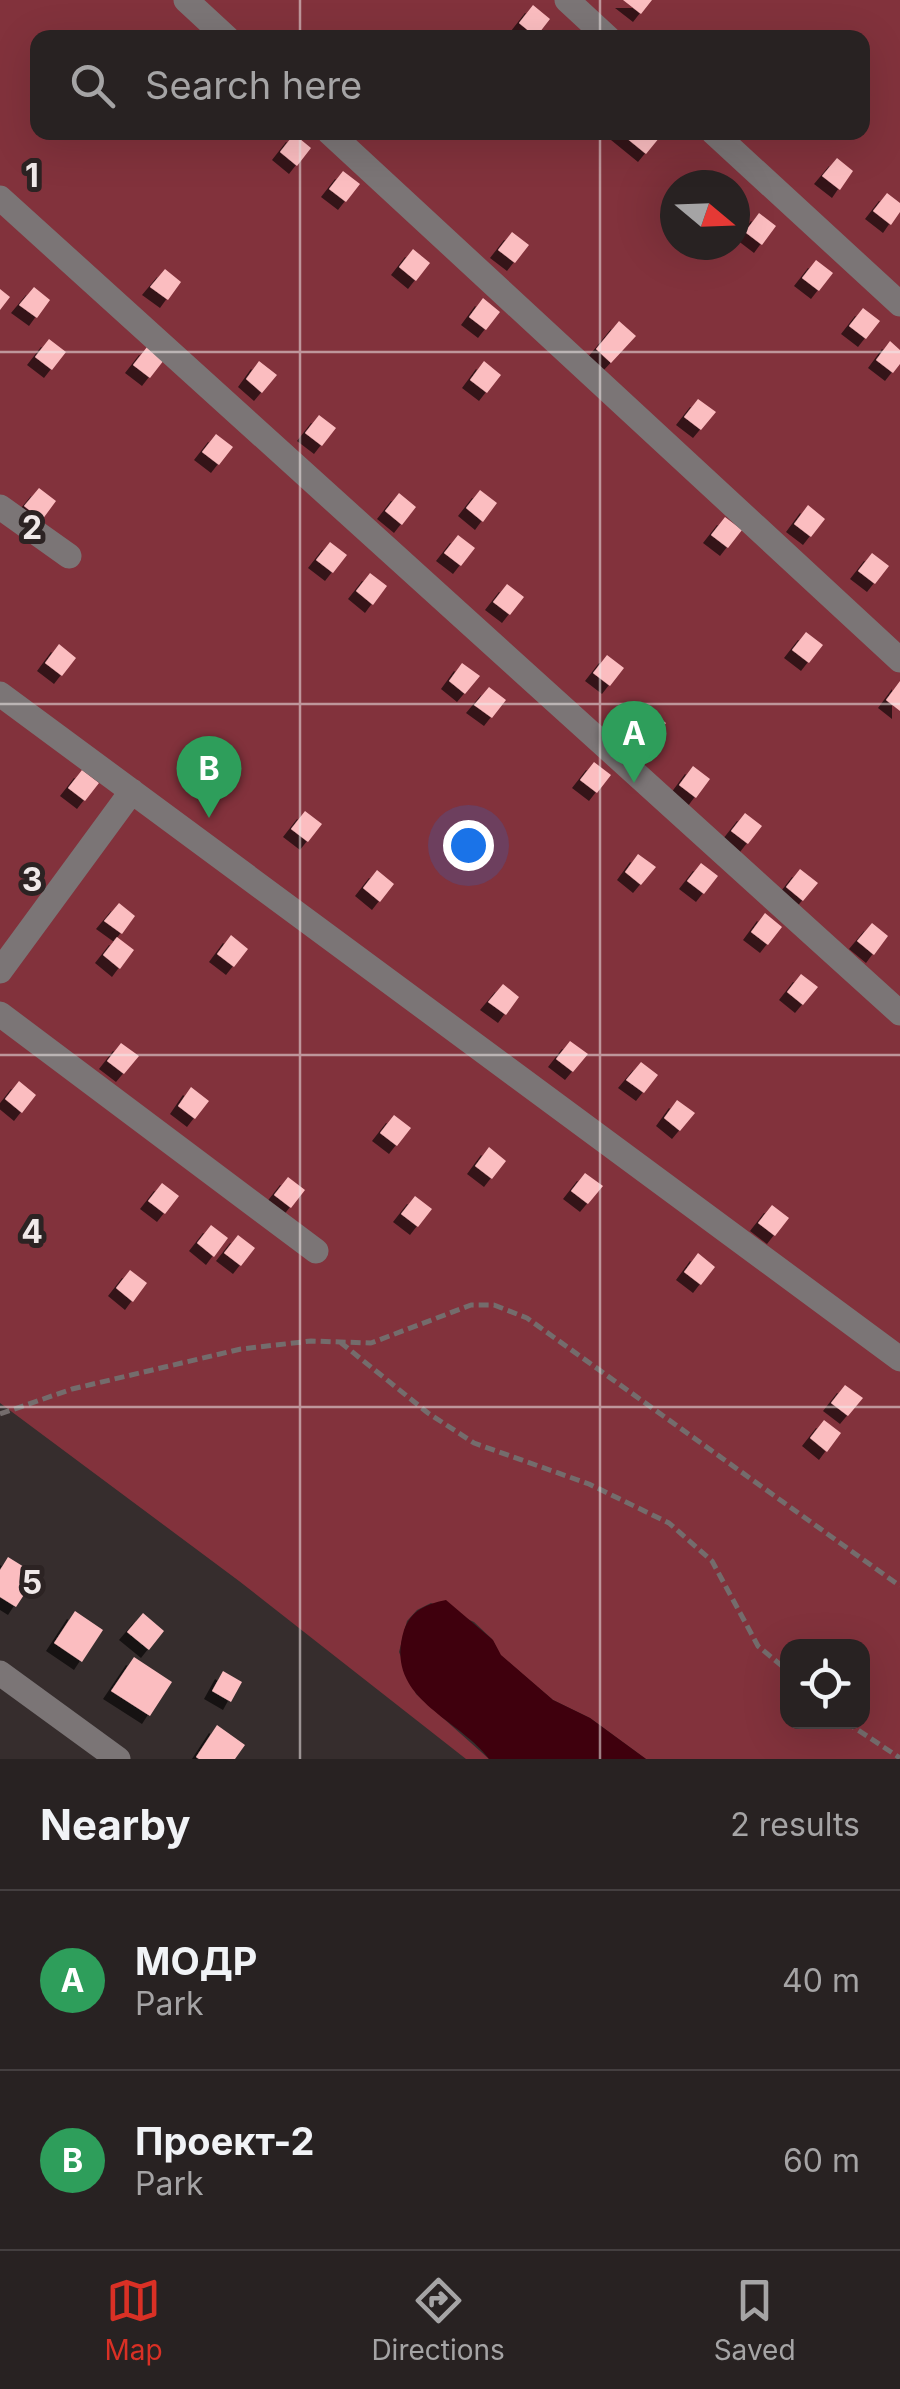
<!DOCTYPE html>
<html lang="en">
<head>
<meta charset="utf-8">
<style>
  :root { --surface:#282222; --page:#302a2a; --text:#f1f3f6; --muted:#a5a4a5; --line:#443f40; --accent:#d93025 }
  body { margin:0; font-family:Inter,sans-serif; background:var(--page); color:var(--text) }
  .controls { position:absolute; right:30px; bottom:30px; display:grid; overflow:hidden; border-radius:20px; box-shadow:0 10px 40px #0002 }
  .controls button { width:90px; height:90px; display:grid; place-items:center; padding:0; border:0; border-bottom:2px solid var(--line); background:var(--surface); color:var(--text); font:50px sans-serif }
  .compass { position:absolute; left:660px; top:170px; width:90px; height:90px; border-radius:50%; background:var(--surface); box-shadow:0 10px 40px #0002; rotate:109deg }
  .you { position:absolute; left:468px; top:845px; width:35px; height:35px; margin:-25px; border:8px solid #fff; border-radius:50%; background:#1a73e8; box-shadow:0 0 0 15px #1a73e833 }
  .badge { display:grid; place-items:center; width:65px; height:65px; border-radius:50%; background:var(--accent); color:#fff; font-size:32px; font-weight:700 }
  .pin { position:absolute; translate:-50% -82px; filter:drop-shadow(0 2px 5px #0008) }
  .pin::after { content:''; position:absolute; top:52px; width:35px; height:30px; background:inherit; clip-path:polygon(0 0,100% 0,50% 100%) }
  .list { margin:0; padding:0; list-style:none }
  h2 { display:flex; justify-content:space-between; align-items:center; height:130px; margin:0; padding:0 40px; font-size:42px }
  h2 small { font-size:32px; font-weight:400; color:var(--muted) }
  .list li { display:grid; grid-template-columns:65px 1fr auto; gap:30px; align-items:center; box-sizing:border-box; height:180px; padding:0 40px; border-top:2px solid var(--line) }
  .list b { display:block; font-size:38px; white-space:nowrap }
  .list p { margin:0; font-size:32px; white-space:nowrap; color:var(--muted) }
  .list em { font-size:32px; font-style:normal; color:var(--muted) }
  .icon { flex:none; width:55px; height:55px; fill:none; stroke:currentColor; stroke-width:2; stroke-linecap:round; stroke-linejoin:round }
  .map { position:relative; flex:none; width:900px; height:1759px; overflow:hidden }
  .search { position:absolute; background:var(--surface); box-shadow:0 10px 40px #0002; left:30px; right:30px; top:30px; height:110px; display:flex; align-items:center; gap:25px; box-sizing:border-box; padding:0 35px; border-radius:20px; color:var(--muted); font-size:38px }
  .sheet { height:490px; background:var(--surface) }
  nav { display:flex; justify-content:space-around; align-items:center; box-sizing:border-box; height:140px; border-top:2px solid var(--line); background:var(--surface); font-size:28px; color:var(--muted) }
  nav a { display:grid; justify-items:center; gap:5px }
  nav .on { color:var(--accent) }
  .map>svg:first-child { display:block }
  .green { fill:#82323c; fill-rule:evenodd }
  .water { fill:#3f000d }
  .building { fill:#fbbdc0; filter:url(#shadow) }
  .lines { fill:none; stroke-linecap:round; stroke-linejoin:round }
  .path { stroke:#746c6c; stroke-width:5; stroke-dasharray:10 5; stroke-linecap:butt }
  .minor { stroke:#7b7576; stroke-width:25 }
  .grid { fill:none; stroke:#f0e9e9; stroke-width:2.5; stroke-opacity:0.55 }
  .grid-label { font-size:32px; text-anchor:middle; font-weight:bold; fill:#f0e9e9; stroke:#2c2323; stroke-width:10; stroke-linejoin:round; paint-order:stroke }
</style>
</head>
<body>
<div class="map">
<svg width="900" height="1759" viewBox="0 0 900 1759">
  <defs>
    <filter id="shadow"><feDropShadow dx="-8" dy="8" stdDeviation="0" flood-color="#0009"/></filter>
  </defs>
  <rect width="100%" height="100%" fill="#362d2d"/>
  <path class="green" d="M0 0H900V1759H646L590 1718 553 1700 500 1655 492 1639 474 1622 431 1603 417 1610 407 1621 399 1652 416 1694 489 1759H466L239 1581 0 1403ZM38 38H862V132H38ZM675 185H735V245H675ZM788 1646H862V1722H788Z"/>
  <path class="water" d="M446 1600 493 1640 501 1655 553 1700 590 1718 646 1759H489C458 1717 383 1699 404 1630 411 1610 427 1604 446 1600Z"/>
  <path class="building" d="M623 0H652L641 14Z
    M533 5 550 19 536 37 519 23Z
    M619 132H664L646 154Z
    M294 134 311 148 297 166 280 152Z
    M837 158 853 171 840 190 822 176Z
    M343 171 360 184 346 202 329 189Z
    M887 193 900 203V212L891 225 873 211Z
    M759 213 776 226 762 245 745 232Z
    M512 232 529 245 515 263 498 250Z
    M413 249 430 263 416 281 399 267Z
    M816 260 833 273 819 291 802 278Z
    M165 269 181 282 168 300 150 287Z
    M34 287 50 300 37 318 19 305Z
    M0 289 10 297 0 310Z
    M483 298 500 312 486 330 469 317Z
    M863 308 880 321 866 339 849 326Z
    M619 321 636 336 611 363 596 349Z
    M49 339 66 352 52 370 35 357Z
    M890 341 900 350V364L893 373 876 360Z
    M147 347 164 360 150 378 133 365Z
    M259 361 277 375 262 393 246 379Z
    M484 361 501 375 487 393 470 380Z
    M698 399 716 412 701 430 684 417Z
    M319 415 336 428 322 446 305 433Z
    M216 434 233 447 219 465 202 452Z
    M39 488 56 501 42 520 24 506Z
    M480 490 497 503 483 522 466 508Z
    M399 493 416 507 402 525 385 511Z
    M808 505 825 519 811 537 794 524Z
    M725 517 742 530 728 548 711 535Z
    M458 535 475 548 461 566 444 553Z
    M330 542 347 555 333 573 316 560Z
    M872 553 889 566 875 584 858 571Z
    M370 573 387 586 373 605 356 591Z
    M507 584 524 597 510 615 493 602Z
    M806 632 823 645 809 663 792 650Z
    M59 644 76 658 62 676 45 663Z
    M607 655 624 668 610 686 593 673Z
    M462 663 480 676 465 694 449 681Z
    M900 681V711L886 700Z
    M489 687 506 700 492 718 474 705Z
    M649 710 666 723 653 741 635 728Z
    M594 762 611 775 597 793 580 780Z
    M693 766 710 779 696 798 679 785Z
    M82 770 99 783 85 801 68 788Z
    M305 811 322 824 308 842 291 829Z
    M745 813 762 826 748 844 731 831Z
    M638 854 656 867 641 885 625 872Z
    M701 863 718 876 704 894 687 881Z
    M800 869 818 883 803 901 786 887Z
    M377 870 394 884 380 902 363 888Z
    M119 903 135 916 122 934 104 921Z
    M765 913 782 927 768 945 751 932Z
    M872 923 888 936 874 955 857 941Z
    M231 935 248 949 234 967 217 954Z
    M117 937 134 950 120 969 103 955Z
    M801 974 818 987 803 1005 787 992Z
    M503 984 519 997 506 1015 488 1002Z
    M570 1041 588 1054 573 1072 556 1059Z
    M121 1043 139 1056 124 1074 107 1061Z
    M641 1062 658 1075 644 1093 626 1080Z
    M19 1081 36 1095 22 1113 5 1099Z
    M191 1087 209 1101 195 1119 178 1106Z
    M677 1100 695 1113 680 1131 664 1118Z
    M394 1115 411 1128 397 1146 380 1133Z
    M489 1147 506 1161 492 1179 475 1166Z
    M585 1173 603 1186 588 1204 571 1191Z
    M288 1177 305 1190 291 1208 274 1195Z
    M162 1183 179 1196 165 1214 148 1201Z
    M415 1196 432 1209 418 1227 401 1214Z
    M772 1205 789 1218 775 1236 758 1223Z
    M211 1225 228 1238 214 1257 197 1243Z
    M238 1235 255 1248 241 1266 224 1253Z
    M698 1253 715 1267 701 1285 684 1272Z
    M130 1270 147 1283 133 1302 116 1288Z
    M845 1385 863 1398 848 1416 831 1403Z
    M824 1420 841 1433 827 1452 810 1438Z
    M8 1557 37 1575 16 1607 0 1597V1570Z
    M75 1611 103 1630 82 1662 54 1643Z
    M143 1613 164 1631 149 1650 127 1632Z
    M134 1657 172 1682 150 1716 111 1691Z
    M223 1671 242 1682 231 1702 212 1691Z
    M217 1725 245 1745 235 1759H199L196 1757Z"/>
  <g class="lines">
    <path class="path" d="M340 1342 428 1413 474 1443 589 1484 669 1523 712 1561 758 1646 788 1671
      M0 1414 72 1389 241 1349 311 1341 371 1343 471 1305H494L527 1318 900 1586
      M846 1722 900 1758"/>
    <path class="minor" d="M186 0 227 38
      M567 0 608 38
      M329 132 900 660
      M713 132 900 304
      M0 198 900 1013
      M0 507 69 556
      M0 694 900 1359
      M0 971 132 791
      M0 1014 316 1251
      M0 1673 118 1759"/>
  </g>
  <path class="grid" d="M300 0V38M600 0V38M300 132V1759M600 132V1759M0 352H900M0 704H900M0 1055H900M0 1407H900"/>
  <g class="grid-label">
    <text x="32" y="187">1</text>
    <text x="32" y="539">2</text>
    <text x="32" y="891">3</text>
    <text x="32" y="1243">4</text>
    <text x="32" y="1594">5</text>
  </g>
</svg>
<div class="controls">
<button><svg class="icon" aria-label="locate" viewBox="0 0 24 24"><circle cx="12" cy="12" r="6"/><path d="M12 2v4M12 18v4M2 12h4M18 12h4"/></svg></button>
</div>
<svg class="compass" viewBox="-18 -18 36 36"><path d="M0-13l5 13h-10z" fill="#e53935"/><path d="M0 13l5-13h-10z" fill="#a5a4a5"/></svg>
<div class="you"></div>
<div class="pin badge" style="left:634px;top:783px;background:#2e9e5b">A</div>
<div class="pin badge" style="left:209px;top:818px;background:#2e9e5b">B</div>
<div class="search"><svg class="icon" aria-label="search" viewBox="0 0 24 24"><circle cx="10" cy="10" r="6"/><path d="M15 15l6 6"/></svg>Search here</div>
</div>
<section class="sheet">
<h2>Nearby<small>2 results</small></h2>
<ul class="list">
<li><span class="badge" style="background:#2e9e5b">A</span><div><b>МОДР</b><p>Park</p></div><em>40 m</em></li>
<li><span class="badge" style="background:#2e9e5b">B</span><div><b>Проект-2</b><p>Park</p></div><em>60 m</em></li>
</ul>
</section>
<nav>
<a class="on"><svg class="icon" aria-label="map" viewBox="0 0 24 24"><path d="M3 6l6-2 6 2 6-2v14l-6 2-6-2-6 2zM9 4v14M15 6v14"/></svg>Map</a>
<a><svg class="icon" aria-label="directions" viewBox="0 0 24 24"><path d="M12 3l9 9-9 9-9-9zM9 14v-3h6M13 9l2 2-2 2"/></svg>Directions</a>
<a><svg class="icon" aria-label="saved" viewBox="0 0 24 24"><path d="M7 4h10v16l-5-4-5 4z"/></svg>Saved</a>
</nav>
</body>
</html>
